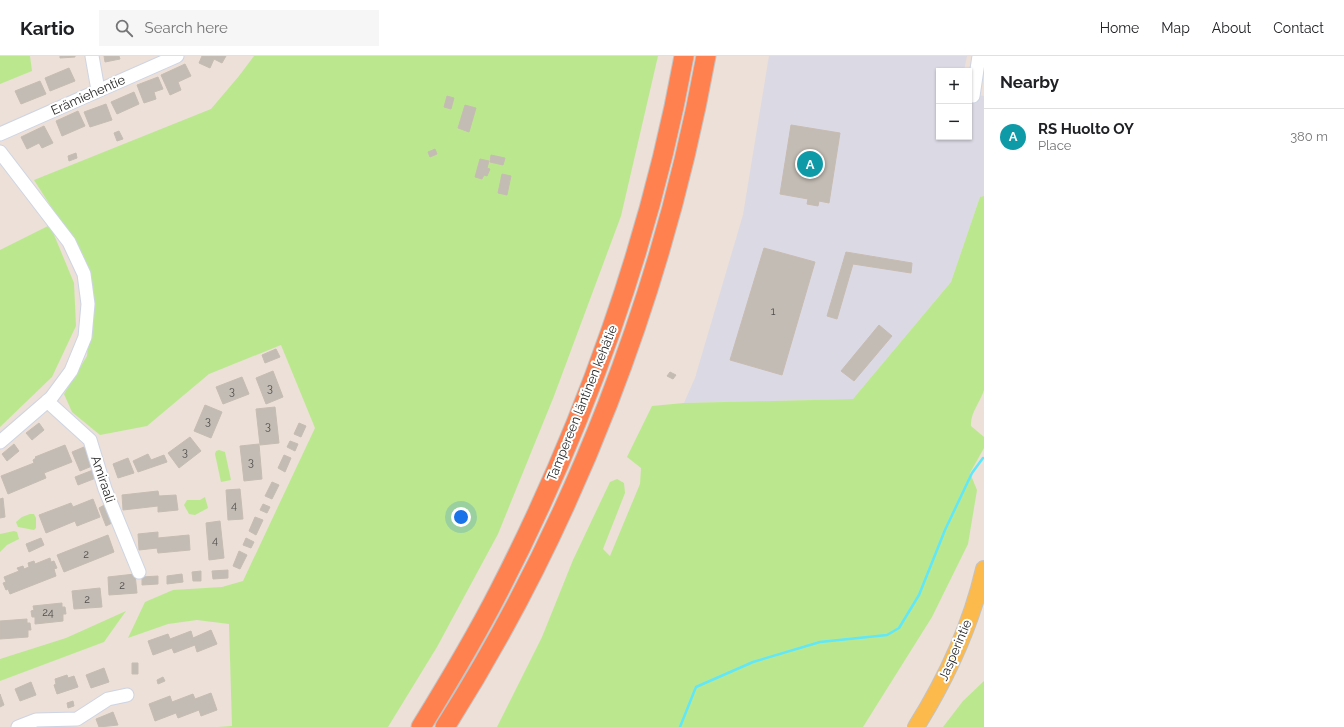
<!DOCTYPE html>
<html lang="en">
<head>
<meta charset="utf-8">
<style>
  :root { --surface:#fff; --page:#f6f6f6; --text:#202124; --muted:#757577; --line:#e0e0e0; --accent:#0b8043 }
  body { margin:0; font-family:Raleway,sans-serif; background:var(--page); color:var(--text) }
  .controls { position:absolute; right:12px; top:12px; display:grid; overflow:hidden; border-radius:0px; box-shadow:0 1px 3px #0004 }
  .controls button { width:36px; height:36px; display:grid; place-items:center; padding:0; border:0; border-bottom:1px solid var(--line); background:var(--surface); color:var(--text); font:20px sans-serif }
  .you { position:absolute; left:461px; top:461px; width:14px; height:14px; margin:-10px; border:3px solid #fff; border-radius:50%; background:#1a73e8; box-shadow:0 0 0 6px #1a73e833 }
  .badge { display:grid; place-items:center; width:26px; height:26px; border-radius:50%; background:var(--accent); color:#fff; font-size:13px; font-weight:700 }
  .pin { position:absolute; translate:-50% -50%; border:2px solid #fff; box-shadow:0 1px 4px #0006 }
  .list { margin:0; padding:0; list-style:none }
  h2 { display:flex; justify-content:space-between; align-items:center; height:52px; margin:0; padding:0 16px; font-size:17px }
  h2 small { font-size:13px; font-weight:400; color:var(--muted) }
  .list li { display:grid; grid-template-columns:26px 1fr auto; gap:12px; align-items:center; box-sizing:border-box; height:56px; padding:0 16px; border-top:1px solid var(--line) }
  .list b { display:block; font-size:15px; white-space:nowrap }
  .list p { margin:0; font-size:13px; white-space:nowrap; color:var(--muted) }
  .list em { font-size:13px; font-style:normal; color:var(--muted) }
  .icon { flex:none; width:22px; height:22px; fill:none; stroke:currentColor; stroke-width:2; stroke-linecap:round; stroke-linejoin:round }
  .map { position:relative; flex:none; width:984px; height:671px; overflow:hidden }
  header { display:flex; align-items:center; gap:24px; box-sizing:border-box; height:56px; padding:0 20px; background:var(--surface); border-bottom:1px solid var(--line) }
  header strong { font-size:19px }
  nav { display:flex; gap:22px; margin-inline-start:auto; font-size:14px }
  .search { width:280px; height:36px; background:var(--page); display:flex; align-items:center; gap:10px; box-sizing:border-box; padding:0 14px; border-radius:0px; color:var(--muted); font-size:15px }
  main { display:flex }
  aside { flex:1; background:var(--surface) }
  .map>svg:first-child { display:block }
  .industrial { fill:#dbd9e3 }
  .green { fill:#bbe88e }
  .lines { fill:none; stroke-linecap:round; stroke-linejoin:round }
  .stream { stroke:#60e7f9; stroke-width:2.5 }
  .building { fill:#c3bcb4; stroke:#c7bcb2 }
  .minor-casing { stroke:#cdd4e3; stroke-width:15 }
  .major-casing { stroke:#c3c3c3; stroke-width:18 }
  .highway-casing { stroke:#c3c3c3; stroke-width:21 }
  .minor { stroke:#fff; stroke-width:13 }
  .major { stroke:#fcb94c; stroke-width:16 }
  .highway { stroke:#ff8150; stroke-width:19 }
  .labels { text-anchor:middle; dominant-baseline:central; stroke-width:4; stroke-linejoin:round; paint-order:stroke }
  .number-label { font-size:11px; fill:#4f4d4b }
  .street-label { font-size:13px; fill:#282828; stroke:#fff }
</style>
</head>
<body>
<header>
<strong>Kartio</strong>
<div class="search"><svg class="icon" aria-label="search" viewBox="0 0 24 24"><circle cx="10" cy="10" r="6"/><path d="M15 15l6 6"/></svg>Search here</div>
<nav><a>Home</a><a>Map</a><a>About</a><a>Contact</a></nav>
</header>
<main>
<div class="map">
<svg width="984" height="671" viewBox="0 0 984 671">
  <rect width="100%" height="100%" fill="#ece0d8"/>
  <path class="industrial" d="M769 0H967L964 15H939V81H969V38L984 40V140L980 141 951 226 853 343 684 347 695 322 743 159Z"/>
  <path class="green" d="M0 0H30L32 15 0 28Z
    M254 0H658L621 160 554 340 498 478 437 591 388 671H218L232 670 229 568 197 564 168 568 128 582 145 546 173 534 222 531 243 525 315 372 281 289 209 318 147 370 100 379 72 356 64 338 87 300 92 246 73 185 34 124 211 53 239 20Z
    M984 140V334C980 347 970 357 971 370L984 381V392L970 417 977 434 968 488 932 561 863 671H497L542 581 573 504 610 426 617 423 624 427 625 437 603 493 610 500 640 428 641 412 627 401 652 350 684 347 853 343 951 226 980 141Z
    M50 169 74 227 76 270 52 321 0 371V194Z
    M219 394 225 396 231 424 221 426 215 398 216 395Z
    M205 441 208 452 195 459 189 458 184 449 187 444H200Z
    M30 458H34L36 462V472L34 474 18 471 16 466 22 461Z
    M14 475 17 476 19 483 7 489 0 496V478Z
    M126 555 104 586 0 625V603L66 582Z
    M984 625V671H943L963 645Z"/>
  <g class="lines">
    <path class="stream" d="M680 671 696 631 753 606 820 586 887 579 899 572 919 539 945 474 972 417 983 402"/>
  </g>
  <path class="building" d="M60 0H75V1L60 2Z
    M104 0H119L120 3 105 6Z
    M202 0H226L222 7 214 3 210 12 199 7Z
    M185 8 191 20 178 26 181 34 170 39 161 19Z
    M69 12 75 25 50 35 45 22Z
    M158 21 163 33 154 36 156 43 144 47 137 29Z
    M40 25 46 38 21 48 15 35Z
    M134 36 139 48 117 58 111 46Z
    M447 40 454 42 451 53 444 51Z
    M106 48 112 64 90 71 84 56Z
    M465 49 476 52 469 76 458 72Z
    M78 55 85 70 62 80 56 65Z
    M791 69 840 77 829 147 819 145 818 150 807 148 808 143 780 138Z
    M44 70 53 87 42 92 39 87 27 93 21 81Z
    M119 75 123 83 117 85 114 77Z
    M435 93 437 98 430 101 428 96Z
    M76 97 77 102 69 105 68 100Z
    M491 99 505 102 503 109 490 106Z
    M480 103 489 105 487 112 490 113 487 120 484 119 482 123 475 121Z
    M502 118 511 120 507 139 498 137Z
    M764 192 815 206 782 319 730 304Z
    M846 196 912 207 911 217 853 208 837 263 827 260Z
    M879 269 892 280 854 325 841 315Z
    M276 293 280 301 265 307 262 299Z
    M273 315 283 341 266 348 256 322Z
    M670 316 676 319 673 323 667 320Z
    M242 321 249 338 223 348 216 331Z
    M205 349 222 356 211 382 194 375Z
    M275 351 279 387 260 389 256 353Z
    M39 367 44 374 32 384 26 377Z
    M299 367 306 370 301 381 294 378Z
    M190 381 201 395 179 412 168 397Z
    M290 385 298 388 295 395 287 391Z
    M14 388 19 395 7 405 2 398Z
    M259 388 262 423 244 425 240 390Z
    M65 389 72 406 44 417 46 422 8 438 1 420 34 407 33 404 36 402 35 401Z
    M84 391 92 410 80 415 72 396Z
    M148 398 151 404 164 399 167 406 138 416 133 405Z
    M284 399 291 402 285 416 278 412Z
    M128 402 134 417 118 422 113 408Z
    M93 414 96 422 78 429 75 421Z
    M272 426 279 429 272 443 265 440Z
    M240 433 243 463 228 464 226 434Z
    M158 435 159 440 176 439 178 454 158 456V450L123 454 122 439Z
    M3 442 5 461 0 462V443Z
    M93 443 100 461 77 470 75 465 46 477 39 459 71 447 73 451Z
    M106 448 114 466 106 470 99 452Z
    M263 448 270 451 267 457 260 454Z
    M255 461 263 464 256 479 249 475Z
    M220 465 224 502 209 504 206 467Z
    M158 476V482L189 479 190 494 158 497 157 492 139 494 138 478Z
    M108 479 114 496 64 516 57 499Z
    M41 482 44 489 29 496 26 488Z
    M246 482 254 486 251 492 243 489Z
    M239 495 247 499 240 513 233 510Z
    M50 502 51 506 54 505 57 512 54 513 56 520 10 538 8 533 6 534 3 527 6 526 4 521 19 515 17 512 23 510 24 513 29 511 28 507 34 505 35 508Z
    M228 514V522L213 523 212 515Z
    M201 515V525H193L192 516Z
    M135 518 137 537 109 539 108 521Z
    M182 518 183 526 167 528V520Z
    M158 520V528L142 529V521Z
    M100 532 102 551 74 553 72 535Z
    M62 547V551H65L66 558H63V565L35 568V561H32L31 555 34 554 33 550Z
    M27 563V567H30L31 574H28V581L0 583V565Z
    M211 574 217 588 197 596 195 589 174 597 172 592 153 599 148 585 168 578 170 583 191 575 193 582Z
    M132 607H138V618H132Z
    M104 612 109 626 91 632 86 619Z
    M67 619 68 622 74 620 78 631 57 638 54 629 56 628 55 623Z
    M163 621 165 625 158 628 157 624Z
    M31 626 36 639 20 645 15 633Z
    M211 637 217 654 201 660 199 654 178 662 176 657 155 665 149 648 170 640 172 646 193 638 195 643Z
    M0 638 4 649 0 651Z
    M73 645 74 650 68 652 67 647Z
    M113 656 118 669 99 671 96 663Z"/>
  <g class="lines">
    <g class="minor-casing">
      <path id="minor" d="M92 0 98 34
        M973 40 979 0
        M0 78 177 0
        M0 96 69 186 84 218 88 248 85 281 71 315 51 342 0 386
        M47 345 90 384 105 433 139 516
        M18 671 36 664 77 663 108 643 127 639"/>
    </g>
    <g class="major-casing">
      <path id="major" d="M916 671C946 623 971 569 984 513"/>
    </g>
    <g class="highway-casing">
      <path id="highway" d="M421 671C448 627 475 582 499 535 584 370 651 183 684 0
        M445 671C574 468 663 236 706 0"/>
    </g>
    <use href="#minor" class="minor"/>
    <use href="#major" class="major"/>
    <use href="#highway" class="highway"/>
  </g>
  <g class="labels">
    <g class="number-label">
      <text x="773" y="255">1</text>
      <text x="270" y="332">3</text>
      <text x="232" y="335">3</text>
      <text x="208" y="365">3</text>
      <text x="268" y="370">3</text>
      <text x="185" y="396">3</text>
      <text x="251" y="406">3</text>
      <text x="234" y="449">4</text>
      <text x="215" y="484">4</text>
      <text x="86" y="498">2</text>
      <text x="122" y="529">2</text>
      <text x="87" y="543">2</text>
      <text x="48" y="556">24</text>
    </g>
    <g class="street-label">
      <text transform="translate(88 39) rotate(-24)">Erämiehentie</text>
      <text transform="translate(582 347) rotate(-68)">Tampereen läntinen kehätie</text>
      <text transform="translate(103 423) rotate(71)">Amiraali</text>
      <text transform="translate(955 594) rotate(-67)">Jasperintie</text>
    </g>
  </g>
</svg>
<div class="controls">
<button>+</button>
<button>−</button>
</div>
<div class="you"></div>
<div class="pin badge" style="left:810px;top:108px;background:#0f9aa8">A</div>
</div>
<aside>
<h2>Nearby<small></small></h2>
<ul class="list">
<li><span class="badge" style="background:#0f9aa8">A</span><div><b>RS Huolto OY</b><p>Place</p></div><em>380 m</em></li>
</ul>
</aside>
</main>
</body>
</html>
